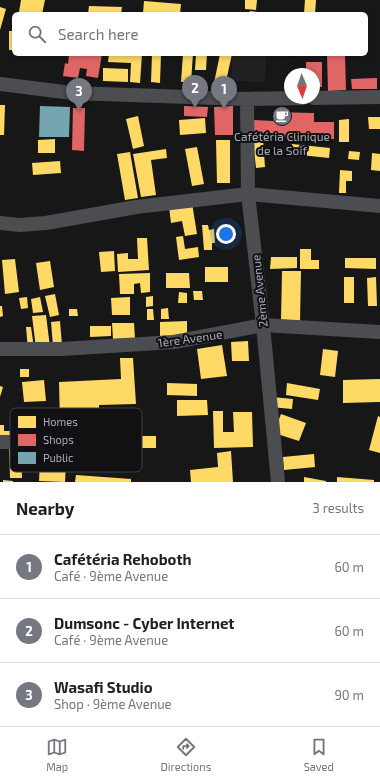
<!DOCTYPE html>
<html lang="en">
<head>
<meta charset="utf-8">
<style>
  :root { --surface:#fff; --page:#f2f2f2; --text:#202124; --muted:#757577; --line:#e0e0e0; --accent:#757881 }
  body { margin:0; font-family:"Exo 2",sans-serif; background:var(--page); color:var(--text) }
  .compass { position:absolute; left:284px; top:68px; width:36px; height:36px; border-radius:50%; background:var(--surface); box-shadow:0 2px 6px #0003; rotate:178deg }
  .you { position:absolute; left:226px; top:234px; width:14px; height:14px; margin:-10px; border:3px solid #fff; border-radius:50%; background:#1a73e8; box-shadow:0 0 0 6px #1a73e833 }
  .badge { display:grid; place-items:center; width:26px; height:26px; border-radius:50%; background:var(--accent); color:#fff; font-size:13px; font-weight:700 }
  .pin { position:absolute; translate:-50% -33px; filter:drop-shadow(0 1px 2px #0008) }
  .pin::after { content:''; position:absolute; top:21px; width:14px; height:12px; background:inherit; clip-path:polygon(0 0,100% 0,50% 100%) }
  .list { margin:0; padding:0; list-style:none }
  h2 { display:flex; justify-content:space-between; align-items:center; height:52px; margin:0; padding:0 16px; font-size:17px }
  h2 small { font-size:13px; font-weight:400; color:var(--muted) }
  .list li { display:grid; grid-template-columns:26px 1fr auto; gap:12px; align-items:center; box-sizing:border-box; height:64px; padding:0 16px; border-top:1px solid var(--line) }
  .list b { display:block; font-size:15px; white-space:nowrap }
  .list p { margin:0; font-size:13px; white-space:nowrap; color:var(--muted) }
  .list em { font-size:13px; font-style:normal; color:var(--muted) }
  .icon { flex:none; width:22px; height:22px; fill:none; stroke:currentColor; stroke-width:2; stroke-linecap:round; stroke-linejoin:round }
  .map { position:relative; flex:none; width:380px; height:482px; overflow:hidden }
  .search { position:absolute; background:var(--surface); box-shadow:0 2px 6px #0003; left:12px; right:12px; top:12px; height:44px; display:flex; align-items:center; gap:10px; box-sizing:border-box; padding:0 14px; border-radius:6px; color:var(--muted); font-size:15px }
  .sheet { height:244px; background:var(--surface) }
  nav { display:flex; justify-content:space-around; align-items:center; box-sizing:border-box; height:56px; border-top:1px solid var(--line); background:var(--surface); font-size:11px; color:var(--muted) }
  nav a { display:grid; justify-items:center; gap:2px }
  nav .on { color:var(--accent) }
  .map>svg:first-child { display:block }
  .built { fill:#212124 }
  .homes { fill:#ffd966 }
  .shops { fill:#e06666 }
  .public { fill:#76a5af }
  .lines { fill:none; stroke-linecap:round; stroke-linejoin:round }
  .street { stroke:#4b4d51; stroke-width:14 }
  .labels { text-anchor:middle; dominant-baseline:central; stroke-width:4; stroke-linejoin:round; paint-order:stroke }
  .poi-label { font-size:12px; fill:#a7acb9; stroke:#111114 }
  .street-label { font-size:12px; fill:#a7acb9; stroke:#111114 }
  .key { fill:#111114; stroke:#3e4046; stroke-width:1 }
  .key-label { font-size:11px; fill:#a7acb9 }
</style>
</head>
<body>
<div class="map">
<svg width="380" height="482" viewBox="0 0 380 482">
  <rect width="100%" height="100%" fill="#171718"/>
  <path class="built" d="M232 54H266L265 82 231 81Z"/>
  <path class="homes" d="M21 0H45L42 14H29L19 12Z
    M245 0H257L256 10 245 9Z
    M305 0H316L315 14 304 13Z
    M144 1 181 4 180 14 143 13Z
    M89 6 122 7 121 14H88Z
    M0 7 6 9 0 30Z
    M250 11 265 13V14H249Z
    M9 31H14V50H9Z
    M109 54H142L140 83 130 82 131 63 108 62Z
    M152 54H161L160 83 151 82Z
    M183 54H193L191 82H181Z
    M196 54H207L206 70H195Z
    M220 54H232L225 86 214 83Z
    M103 68 128 69V82L103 81Z
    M0 105H5L4 135H0Z
    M138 116 144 146 133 149 126 119Z
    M368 117H380V129H369Z
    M205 118 206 133 180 135 179 120Z
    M349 119V142H339V120Z
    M55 139V153H38V140Z
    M216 140H230V183H217Z
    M263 140 265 167 256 168 253 141Z
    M292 144 330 148 329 158 291 154Z
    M197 147 204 184 192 186 185 149Z
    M166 149 167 158 151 160 156 195 141 197 133 154Z
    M349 151 360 152 359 160 348 159Z
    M130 152 138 198 125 200 117 154Z
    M372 153 380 154V171L371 170Z
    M60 161 61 173 33 175 32 163Z
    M340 170 352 171V181H346V193H339Z
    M192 203 197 234 185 236 182 221 171 223 169 207Z
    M202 225H208L209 230 214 229 215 243H212V250H204Z
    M183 236 185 249 198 247 199 257 179 260 176 237Z
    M137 238H147L149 270 118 272 117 254 128 253V259H138Z
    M300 249H311V260H319V269H300Z
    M114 251 115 271 101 272 99 252Z
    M271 257H297V268L270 269Z
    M345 258H376V269L345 268Z
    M15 259 19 292 5 294 2 260Z
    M50 261 54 287 40 290 36 263Z
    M205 267H228V282H205Z
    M282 271H301L300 321H281Z
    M150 273V292L141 293 140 283 134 284V294H120L119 274Z
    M166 273H189L190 288H166Z
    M344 277H354V303H344Z
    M376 277 377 306H368L367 278Z
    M193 291H202L203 300H194Z
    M179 292 187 293V303H178Z
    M55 294 59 315 50 317 45 296Z
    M153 296V306L146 307V297Z
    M27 297 28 308 21 309 19 298Z
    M40 297 43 312 33 313 31 299Z
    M130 297V315H112L111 298Z
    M0 306H2L3 316 0 317Z
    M168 308 169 319H161V309Z
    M69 309H77L78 316H69Z
    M147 309H153L154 320H147Z
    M46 315 50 347 36 348 32 316Z
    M60 321 62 345 53 346 51 322Z
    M187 321V335L160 336V322Z
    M112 323H134L135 338 113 339Z
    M90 326H111V336L90 337Z
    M26 327H31L34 348 28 349Z
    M248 341 249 361H232L231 342Z
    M222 345 227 376 201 379 197 349Z
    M323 349 338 351 335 377 320 375Z
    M120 358H133L136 404 99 405V419L60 421 59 382 121 379Z
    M20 369H29V377H20Z
    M380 379V402L343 403V380Z
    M44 380 46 401 24 402 22 382Z
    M167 383 197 384V396L167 395Z
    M287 383 320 389 318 400 286 395Z
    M0 386 3 387 0 397Z
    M272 397 293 399 292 409 271 407Z
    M177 400H207L208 415 177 416Z
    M213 411H223V432H234L233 412H252L253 447 214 448Z
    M281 414 306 423 299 441 274 433Z
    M124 415H137V436H156V448H123Z
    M378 416 380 417V453L369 450Z
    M0 425H4V431H12V441H0Z
    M9 445H21L22 478H10Z
    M231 451 233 482H191L190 470 218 467 217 453Z
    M314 454 315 467 284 470 283 457Z
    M40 461 66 463 65 482 39 481Z
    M76 475 131 479V482H75Z
    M304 477 326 481V482H304Z
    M337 477 374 480V482H337Z
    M3 480 13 481V482H3Z"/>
  <path class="shops" d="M69 54H102L98 78 86 76 87 69 80 68 78 78 63 76 65 63 68 64Z
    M327 54H345L346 90 328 91Z
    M306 62H322V87H314V74H306Z
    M377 78V89H352L351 79Z
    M184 106 208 107 207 117 184 116Z
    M233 106V135H215L214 107Z
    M73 108H85L84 151 72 150Z
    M273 112 314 113V122H334V139L252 137 253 120 273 121Z"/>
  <path class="public" d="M40 106 70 107 69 137H39Z"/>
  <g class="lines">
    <path class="street" d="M0 84 72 93 247 99 303 98
      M314 98 380 97
      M247 99 248 194 263 325 278 482
      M0 223 20 225 46 223 136 207 248 194 380 206
      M0 349H61L174 342 263 325 380 332
      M0 442H115"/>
  </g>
  <defs>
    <g id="cafe-disc" transform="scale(1)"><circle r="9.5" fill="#757881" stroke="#111114"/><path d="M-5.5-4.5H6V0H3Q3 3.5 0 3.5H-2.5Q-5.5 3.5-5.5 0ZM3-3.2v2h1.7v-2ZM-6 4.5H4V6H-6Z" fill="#fff"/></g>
  </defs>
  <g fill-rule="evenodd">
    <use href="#cafe-disc" x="282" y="116"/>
  </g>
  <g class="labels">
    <g class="poi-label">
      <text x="282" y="136">Cafétéria Clinique<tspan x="282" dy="14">de la Soif</tspan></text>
    </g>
    <g class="street-label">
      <text transform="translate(259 291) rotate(-96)">2ème Avenue</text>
      <text transform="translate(190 338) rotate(-8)">1ère Avenue</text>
    </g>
  </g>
  <rect x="10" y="408" width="132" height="64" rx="6" class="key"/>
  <rect x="18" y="416" width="18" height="12" fill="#ffd966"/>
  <rect x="18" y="434" width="18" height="12" fill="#e06666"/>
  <rect x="18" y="452" width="18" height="12" fill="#76a5af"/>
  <g class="key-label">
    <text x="43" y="426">Homes</text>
    <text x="43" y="444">Shops</text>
    <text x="43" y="462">Public</text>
  </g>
</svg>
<svg class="compass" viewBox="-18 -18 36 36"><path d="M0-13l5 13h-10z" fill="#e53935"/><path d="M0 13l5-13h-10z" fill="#757577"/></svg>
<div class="you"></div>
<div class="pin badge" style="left:224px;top:109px">1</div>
<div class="pin badge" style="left:195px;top:108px">2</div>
<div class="pin badge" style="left:79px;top:111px">3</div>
<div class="search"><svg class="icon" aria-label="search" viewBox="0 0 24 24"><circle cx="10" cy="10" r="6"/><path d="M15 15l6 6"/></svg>Search here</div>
</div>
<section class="sheet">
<h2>Nearby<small>3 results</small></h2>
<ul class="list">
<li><span class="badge">1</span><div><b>Cafétéria Rehoboth</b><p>Café · 9ème Avenue</p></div><em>60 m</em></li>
<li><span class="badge">2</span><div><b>Dumsonc - Cyber Internet</b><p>Café · 9ème Avenue</p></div><em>60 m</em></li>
<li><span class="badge">3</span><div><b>Wasafi Studio</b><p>Shop · 9ème Avenue</p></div><em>90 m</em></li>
</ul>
</section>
<nav>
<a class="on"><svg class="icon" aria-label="map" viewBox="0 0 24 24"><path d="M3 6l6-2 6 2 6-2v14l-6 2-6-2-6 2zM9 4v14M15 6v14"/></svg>Map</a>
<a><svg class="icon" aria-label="directions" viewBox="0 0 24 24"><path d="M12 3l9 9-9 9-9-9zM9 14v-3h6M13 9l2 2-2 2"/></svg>Directions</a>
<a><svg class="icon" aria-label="saved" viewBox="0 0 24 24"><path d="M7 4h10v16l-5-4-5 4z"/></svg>Saved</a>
</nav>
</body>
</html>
